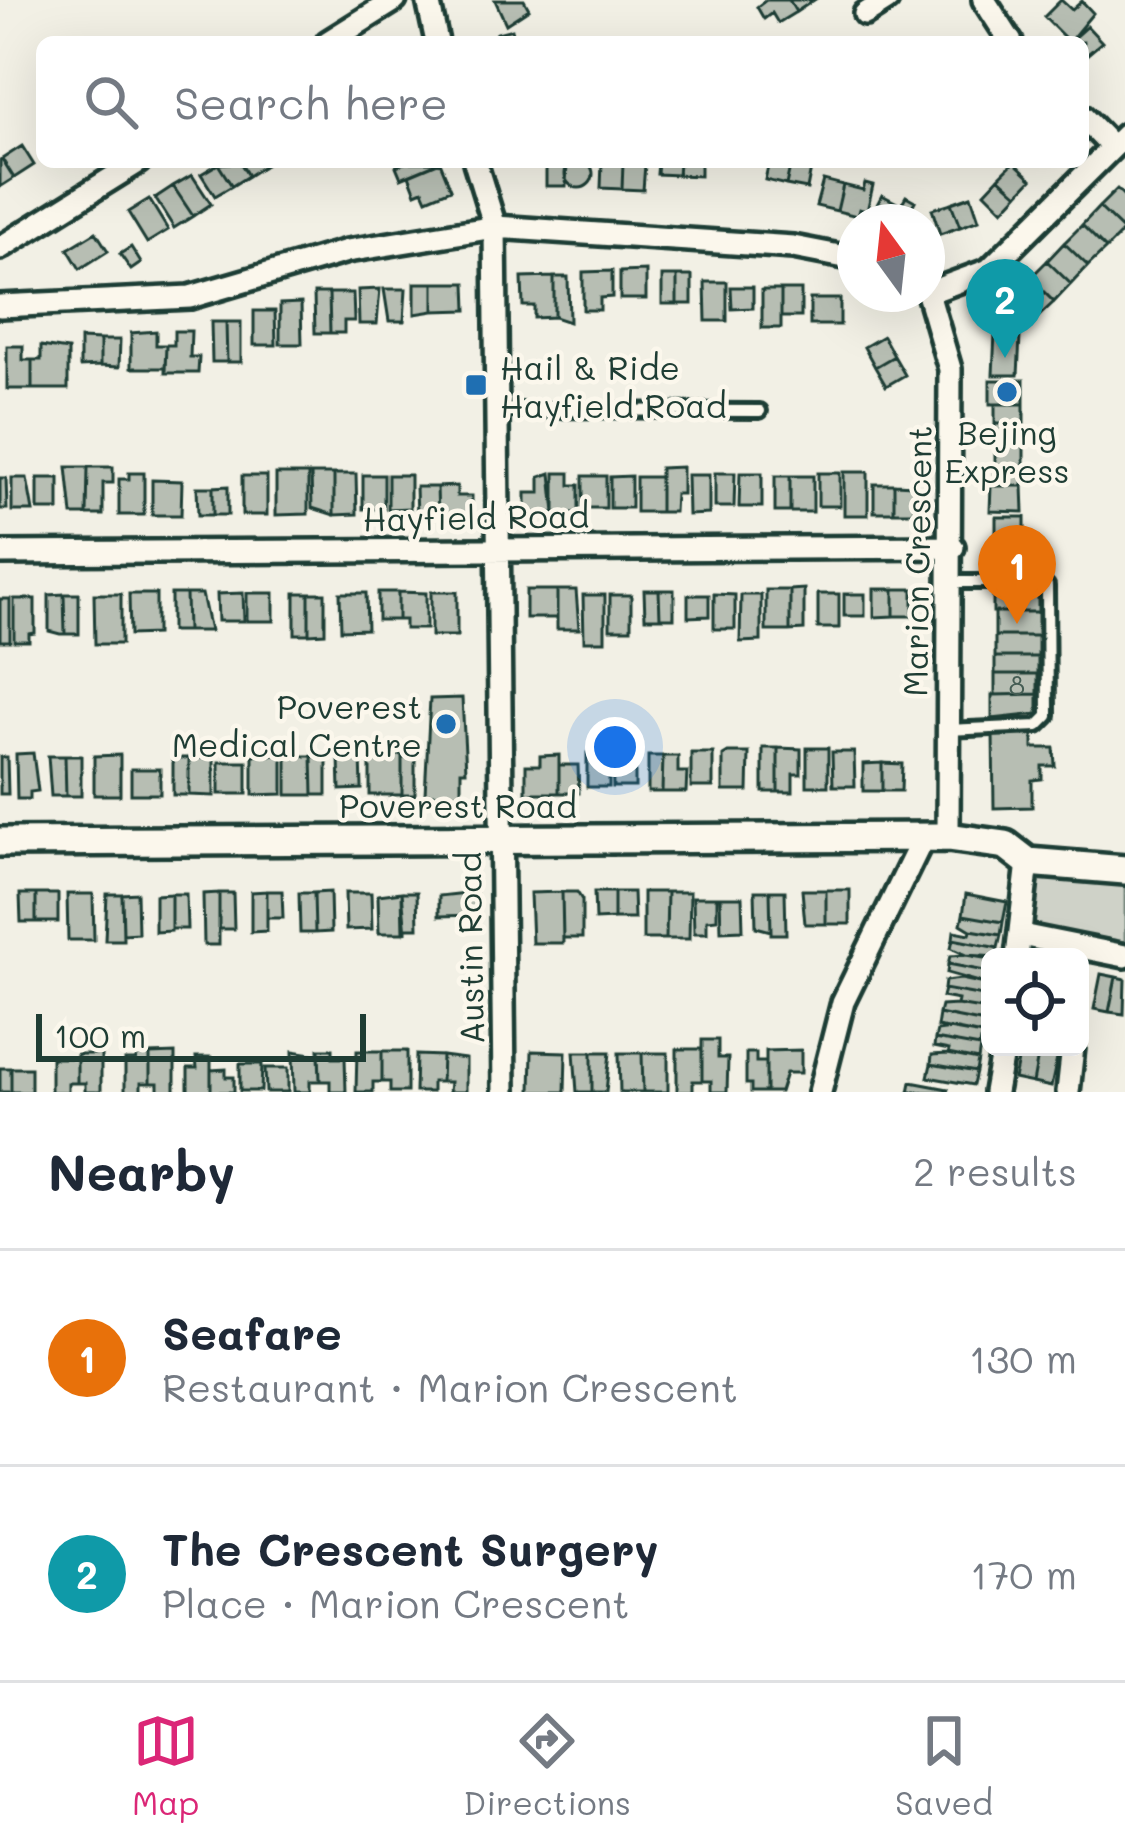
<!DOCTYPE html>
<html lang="en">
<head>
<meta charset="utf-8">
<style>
  :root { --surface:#fff; --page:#f2f2f3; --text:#1f2937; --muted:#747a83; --line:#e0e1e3; --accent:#db2777 }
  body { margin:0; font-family:Mali,sans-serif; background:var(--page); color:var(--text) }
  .controls { position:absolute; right:36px; bottom:36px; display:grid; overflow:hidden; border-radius:18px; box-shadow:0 12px 48px #0002 }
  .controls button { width:108px; height:108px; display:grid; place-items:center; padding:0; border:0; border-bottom:3px solid var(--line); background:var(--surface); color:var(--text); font:60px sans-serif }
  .compass { position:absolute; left:837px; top:204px; width:108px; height:108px; border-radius:50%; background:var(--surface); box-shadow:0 12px 48px #0002; rotate:345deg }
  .scale { position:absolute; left:36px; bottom:30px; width:330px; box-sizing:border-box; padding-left:12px; border:6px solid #1f3d34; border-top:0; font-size:33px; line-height:42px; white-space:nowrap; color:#1f3d34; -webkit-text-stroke:9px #fbf7ec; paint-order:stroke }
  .you { position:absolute; left:615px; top:747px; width:42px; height:42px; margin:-30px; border:9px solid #fff; border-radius:50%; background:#1a73e8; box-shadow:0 0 0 18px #1a73e833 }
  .badge { display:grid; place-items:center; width:78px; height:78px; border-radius:50%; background:var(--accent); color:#fff; font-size:39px; font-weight:700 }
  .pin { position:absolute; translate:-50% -99px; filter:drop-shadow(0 3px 6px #0008) }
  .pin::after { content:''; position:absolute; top:63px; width:42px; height:36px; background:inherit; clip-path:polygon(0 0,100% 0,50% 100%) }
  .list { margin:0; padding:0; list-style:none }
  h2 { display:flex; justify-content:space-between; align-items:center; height:156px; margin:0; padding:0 48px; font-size:51px }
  h2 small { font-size:39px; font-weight:400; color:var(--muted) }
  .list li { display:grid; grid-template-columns:78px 1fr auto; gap:36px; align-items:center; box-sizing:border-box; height:216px; padding:0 48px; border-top:3px solid var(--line) }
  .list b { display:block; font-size:45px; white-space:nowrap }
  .list p { margin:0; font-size:39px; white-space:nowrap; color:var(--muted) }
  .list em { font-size:39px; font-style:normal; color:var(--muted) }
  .icon { flex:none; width:66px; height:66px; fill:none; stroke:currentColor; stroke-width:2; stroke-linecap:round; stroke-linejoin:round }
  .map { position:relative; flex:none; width:1125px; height:1092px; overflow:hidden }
  .search { position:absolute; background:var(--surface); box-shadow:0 12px 48px #0002; left:36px; right:36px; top:36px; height:132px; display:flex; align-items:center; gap:30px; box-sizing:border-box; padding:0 42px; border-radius:18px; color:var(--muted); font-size:45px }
  .sheet { height:588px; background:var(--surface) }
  nav { display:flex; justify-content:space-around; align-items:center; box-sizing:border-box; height:168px; border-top:3px solid var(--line); background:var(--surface); font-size:33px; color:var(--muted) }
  nav a { display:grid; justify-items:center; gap:6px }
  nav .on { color:var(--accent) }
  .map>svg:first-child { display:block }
  .green { fill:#cfd2c8; stroke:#77887e; stroke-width:3 }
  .building { fill:#b7beb3; stroke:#1f3d34; stroke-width:3 }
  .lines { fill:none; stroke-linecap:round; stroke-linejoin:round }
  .service-casing { stroke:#1f3d34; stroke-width:20 }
  .minor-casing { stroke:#1f3d34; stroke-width:30 }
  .tertiary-casing { stroke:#1f3d34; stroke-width:36 }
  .service { stroke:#fbf7ec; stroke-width:10 }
  .minor { stroke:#fbf7ec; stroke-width:21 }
  .tertiary { stroke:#fbf7ec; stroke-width:27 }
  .poi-dot { fill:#1f6fb2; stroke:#fbf7ec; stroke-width:4.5 }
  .labels { text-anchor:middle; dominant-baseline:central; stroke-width:9; stroke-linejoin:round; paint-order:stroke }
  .number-label { font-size:27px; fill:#455d54 }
  .poi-label { font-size:33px; fill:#1f3d34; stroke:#fbf7ec; text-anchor:start }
  .street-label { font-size:33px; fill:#1f3d34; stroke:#fbf7ec }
</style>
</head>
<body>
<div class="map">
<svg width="1125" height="1092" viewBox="0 0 1125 1092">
  <rect width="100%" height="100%" fill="#f2f0e5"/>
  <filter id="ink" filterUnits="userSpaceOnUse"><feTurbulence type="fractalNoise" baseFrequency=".00833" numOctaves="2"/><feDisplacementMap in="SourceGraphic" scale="24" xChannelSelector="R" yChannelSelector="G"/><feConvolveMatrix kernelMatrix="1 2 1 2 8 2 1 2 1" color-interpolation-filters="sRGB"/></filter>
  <g filter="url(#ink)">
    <path class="green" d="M1039 870 1125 878V942L1033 928Z"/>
    <path class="building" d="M495 0H524L529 9 506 24Z
      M789 0 796 12 778 23 772 13 764 19 757 7 766 0Z
      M789 0H814L796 12Z
      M1061 0 1072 10 1082 1 1093 13 1069 42 1044 17Z
      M1087 26 1102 42 1083 58V42H1069Z
      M512 29 515 42H488L497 33Z
      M22 146 34 165 14 178 2 159Z
      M2 159 14 178 0 187V160Z
      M565 174a14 14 0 1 1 28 0a14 14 0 1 1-28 0Z
      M240 162H263L265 165 248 176Z
      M240 162 248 176 232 186 218 164Z
      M407 162H440L401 178 396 166Z
      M440 162 451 189 427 199 423 190 416 193 409 175Z
      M546 162H567L566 186H546Z
      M602 162 623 163 622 189 601 188Z
      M658 162H679L678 175 657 174Z
      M679 162H700V176L678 175Z
      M769 162H791L786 185 765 180Z
      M791 162 812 163 807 189 786 185Z
      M1014 162 1032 179 1018 194 999 177Z
      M623 163 645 164 643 190 622 189Z
      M218 164 232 186 215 196 201 174Z
      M192 175 211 204 193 216 173 186Z
      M999 177 1018 194 1003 210 985 192Z
      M823 180 843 185 837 211 816 206Z
      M865 183 873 185 867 211 859 209 857 216 837 211 843 185 863 190Z
      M173 186 193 216 174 228 155 198Z
      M1117 189 1125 197 1124 231 1099 207Z
      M882 195 901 205 891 222 870 218Z
      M906 196 915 201 910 210 919 215 915 222H891Z
      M971 196 979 220 960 227 951 203Z
      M149 199 168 230 147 243 128 212Z
      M951 203 960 227 940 234 932 209Z
      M1099 207 1124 231 1106 249 1082 225Z
      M1082 225 1106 249 1088 266 1064 243Z
      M96 232 108 251 80 269 68 249Z
      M1064 243 1088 266 1071 284 1047 261Z
      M131 247 141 263 131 270 120 254Z
      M1047 261 1071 284 1054 302 1030 278Z
      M612 271V297L600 298V310H583V272Z
      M646 271V299H620V272Z
      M662 276H677V304H662Z
      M677 276H692V304H677Z
      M554 277H568L569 322 554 317Z
      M554 277V317L534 318V306H523L522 278Z
      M1030 278 1054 302 1036 319 1012 296Z
      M705 282H727V321H706Z
      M415 283H434V311L415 314Z
      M434 283H466L467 310 434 311Z
      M731 287H753V308L732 309Z
      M380 289 377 324H359L358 290Z
      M384 289H406L404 321H389Z
      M762 290H781V328H762Z
      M781 290H801V317H781Z
      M314 293H329L330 333H315Z
      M329 293H353L354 321H344V333H330Z
      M1012 296 1036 319 1020 336 996 312Z
      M810 299H840V325H810Z
      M301 303 302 344H280V304Z
      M254 311H275L276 345H254Z
      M996 312 1020 336 1018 375H993Z
      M211 322H226L227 362H212Z
      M226 322H241V362H227Z
      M156 331V345H166L165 368H131V333Z
      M174 331H191L190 357H199L198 373H165L166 345H174Z
      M883 336 894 356 875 367 864 347Z
      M80 339 100 340V366L80 367Z
      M100 340H120L119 367 100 366Z
      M7 346H23V360H32V389H7Z
      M41 346 68 350V389H32V360H41Z
      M894 356 905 375 886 386 875 367Z
      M990 380H1024V404H990Z
      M995 404H1024V424H995Z
      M995 424H1024V446L995 445Z
      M995 445 1024 446V466L995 467Z
      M1024 466 1023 486H995V467Z
      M67 467H88L87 515H72Z
      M88 467H113V483H103V515H87Z
      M682 467V494H675L674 512H660V468Z
      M844 472H868V515H844Z
      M129 473H144V515H119V479H129Z
      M551 473 555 513H526V493H540V477Z
      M555 473H570V485H579V513H555Z
      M715 473H735L734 507H715Z
      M740 473H762V507H739Z
      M818 473H840V506H818Z
      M276 474H308V514L276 515Z
      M311 474H334V515L312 508Z
      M334 474H356L357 514 334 515Z
      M363 475H384V509H363Z
      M388 475H410V508L388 509Z
      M687 475H709V514L688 515Z
      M242 476H267V515H242Z
      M583 476H606V508H583Z
      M631 476V508H610V477Z
      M775 476H790V512H775Z
      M790 476H813V512H790Z
      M636 477H660V512H636Z
      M0 478H6L7 509H0Z
      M12 478H27L33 511H12Z
      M38 478H59V510H38Z
      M152 480 182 481 181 515H152Z
      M874 484H894V512H874Z
      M894 484 914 485V512H894Z
      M228 486V515H213V487Z
      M457 486V496H472V515L438 516 437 487Z
      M991 486H1023L1024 512 990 511Z
      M197 487H213V515H198Z
      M416 487H437L438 516H417Z
      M996 517H1025V538H996Z
      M996 538H1025V558H996Z
      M996 558H1025V579H996Z
      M993 587 1038 592V612H993Z
      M804 589V630L790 631V590Z
      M874 589H894V616L874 617Z
      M894 589H913V616H894Z
      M526 590H557V618H526Z
      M557 590H576L579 629H557Z
      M644 590H659L660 618H645Z
      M659 590H674V618H660Z
      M766 590H790V631H766Z
      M378 592H398V620H378Z
      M398 592 426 593V629H405V620H398Z
      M431 592H457V636H431Z
      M243 593 244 621H218L217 594Z
      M247 593H274V621H247Z
      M295 593H309V634H295Z
      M309 593H325V633L309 634Z
      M340 593H366L367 629 341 630Z
      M64 594H79V634H65Z
      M64 594 65 634H60L49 631V595Z
      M94 594H121V644H95Z
      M129 594H156V634L130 635Z
      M171 594H186L187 631H171Z
      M186 594H202L210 631H187Z
      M714 594 735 595V629H714Z
      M818 594H839V628H818Z
      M844 594H865V616H844Z
      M583 595H605V641H584Z
      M610 595H631V629H610Z
      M688 595H709V616L688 617Z
      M741 595H761V641L740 642Z
      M0 599H10V641H0Z
      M14 599H35V633L29 634V641H14Z
      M995 612H1038V636H995Z
      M995 636H1038V657H995Z
      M995 657H1038V674H995Z
      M995 674H1038V694L995 695Z
      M1038 694V714L992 719V695Z
      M462 698 466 771H461V794H425L430 699Z
      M993 732H1033V748H1054L1055 766H1042V779L1032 780V807L994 808Z
      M612 743H635V787H613Z
      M763 748H778V792H763Z
      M778 748 801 749V774H793V792H778Z
      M807 748H828V786H807Z
      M832 752H854L855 786H833Z
      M33 753 38 791 30 792V799H17L16 754Z
      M587 753H609V787H587Z
      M691 753H713V787H691Z
      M728 753H749L748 791H723V756Z
      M120 755V795H94V756Z
      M253 755H283V794L253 795Z
      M370 755H402V795H370Z
      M559 755V793H526V765H540V756Z
      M48 756H65L66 796H51Z
      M65 756H81V796H66Z
      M287 756H312L313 795H287Z
      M312 756 327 759V795H313Z
      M361 756 362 789 340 790 339 757Z
      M648 756H663L662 792H648Z
      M663 756H678V772H687L686 792H662Z
      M0 757H7L8 794H0Z
      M173 758H189V795H173Z
      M189 758H214V796L189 795Z
      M402 758H415V795H402Z
      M219 762H247V794H219Z
      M882 763 902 764 901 791H882Z
      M882 763V791H863V764Z
      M559 765H578L579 793H559Z
      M131 769H160V794H131Z
      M802 890H826V924H805Z
      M826 890H850V924H826Z
      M267 891H282L283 918H267Z
      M267 891V931L251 932V892Z
      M755 891H770L771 931 756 927Z
      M770 891H785L786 934H771Z
      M330 892 331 932 315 933 314 893Z
      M402 892H417L418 928H406V933Z
      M402 892 403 933H379L378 895Z
      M476 892V915L439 916V896Z
      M562 892H577L582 900V938H563Z
      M562 892 563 943H532L530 893Z
      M594 892H614V919L595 920Z
      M614 892H633L634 919H614Z
      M643 892H667L666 939H643Z
      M667 892H690L689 939H666Z
      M137 893 138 933 123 934 122 894Z
      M219 893H233L234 929H219Z
      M219 893V945H204L203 894Z
      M299 893H314L315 933H300Z
      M345 893H371L372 929 346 930Z
      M20 894H36V922H21Z
      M36 894H58V922H36Z
      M67 894H93L94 940H68Z
      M107 894H122L123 940H105Z
      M171 894H186L187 929H171Z
      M171 894V931L155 932V895Z
      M966 894 1007 902 1003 922 963 915Z
      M693 897H717V919L707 920V933H694Z
      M720 897H742L743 930 721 931Z
      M963 915 1003 922 1001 935 971 930 961 924Z
      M971 930 1001 935 998 948 953 939 954 931 970 934Z
      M953 939 998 948 997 957 966 955 951 948Z
      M966 955 990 959V972L948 964 950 956Z
      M948 964 990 972V985L947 973Z
      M1101 974 1116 977 1109 1012 1094 1009Z
      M1116 977 1125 979 1124 1014 1109 1012Z
      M961 979 990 985 989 997 944 989 945 981Z
      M944 989 989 997 987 1010 957 1005 958 1000 942 997Z
      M957 1005 987 1010 985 1023 939 1014 941 1006Z
      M939 1014 985 1023 982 1035 937 1027Z
      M952 1029 982 1035 980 1047 935 1039 937 1031Z
      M935 1039 980 1047 978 1060 948 1054 949 1050 934 1047Z
      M702 1040H718V1058H728L727 1092H711V1081H702Z
      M1021 1047 1039 1050 1033 1083 1014 1079Z
      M319 1049H333V1058H345L346 1092H330V1081H320Z
      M677 1049H702V1081H693V1092H677Z
      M801 1050V1073H786L780 1092H766V1051Z
      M1039 1050 1058 1054 1051 1087 1033 1083Z
      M293 1051 319 1055 320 1081H310V1092H294Z
      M357 1051H382V1082H373V1092H356Z
      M382 1051H407V1092H390V1082H382Z
      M532 1051 566 1052 565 1092H531Z
      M574 1052H592V1092H577Z
      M592 1052H610L606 1092H592Z
      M175 1053V1092H158V1083H150V1054Z
      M619 1053H642L643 1092H620Z
      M642 1053H668V1092H643Z
      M746 1053H756V1062H766V1092H751V1084H746Z
      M77 1054H101V1092H85V1083H77Z
      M136 1054H150V1083H141V1092H125V1060H136Z
      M948 1054 978 1060 976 1072 931 1064 932 1055Z
      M416 1055 442 1056 441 1082H432V1092H415Z
      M442 1056 466 1059V1092H449L450 1082H441Z
      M196 1057H211V1092H188V1068H197Z
      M51 1058H77V1083H68V1092H51Z
      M240 1064H262L261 1091H240Z
      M931 1064 976 1072 973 1085 928 1077Z
      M0 1068H11V1092H0Z
      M11 1068H31V1092H11Z
      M265 1068H288V1092H266Z
      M226 1069V1077H234V1092H211V1070Z
      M911 1082 948 1089 947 1092H909Z"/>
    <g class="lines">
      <g class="service-casing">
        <path id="service" d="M498 410 760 411
          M947 730 1038 726 1048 716 1047 586 1037 582H952"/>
      </g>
      <g class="minor-casing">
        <path id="minor" d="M428 0 437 42
          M984 0 1011 42
          M865 14 887 0
          M328 42 395 0
          M1083 117 1112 147
          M475 162 495 227 504 1092
          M0 248 138 162
          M927 290 950 369 948 837
          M930 292 989 270 1125 135
          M0 306 190 297 347 251 495 227 793 247 855 259
          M0 553 953 547
          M1021 935 1125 956
          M1017 957 1028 862
          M820 1092 843 1002 923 838
          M995 1092 1003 1047
          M1068 1092 1073 1047"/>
      </g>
      <g class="tertiary-casing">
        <path id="tertiary" d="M0 842 948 837 1006 845 1028 862 1125 870"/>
      </g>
      <use href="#service" class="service"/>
      <use href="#minor" class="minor"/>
      <use href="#tertiary" class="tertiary"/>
    </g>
  </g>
  <g class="poi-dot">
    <rect x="464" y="373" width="24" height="24" rx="6"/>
    <circle cx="1007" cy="392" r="12"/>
    <circle cx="446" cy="724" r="12"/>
  </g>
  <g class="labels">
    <g class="number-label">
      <text x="1017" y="684">8</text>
    </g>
    <g class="poi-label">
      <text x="500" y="366">Hail &amp; Ride<tspan x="500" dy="38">Hayfield Road</tspan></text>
      <text x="1007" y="431" text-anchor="middle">Bejing<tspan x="1007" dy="38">Express</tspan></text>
      <text x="422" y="705" text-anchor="end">Poverest<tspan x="422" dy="38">Medical Centre</tspan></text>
    </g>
    <g class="street-label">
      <text transform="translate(476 516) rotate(-1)">Hayfield Road</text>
      <text transform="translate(916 561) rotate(-89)">Marion Crescent</text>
      <text x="458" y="804">Poverest Road</text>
      <text transform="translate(469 948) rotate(-91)">Austin Road</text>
    </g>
  </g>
</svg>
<div class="controls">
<button><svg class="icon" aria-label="locate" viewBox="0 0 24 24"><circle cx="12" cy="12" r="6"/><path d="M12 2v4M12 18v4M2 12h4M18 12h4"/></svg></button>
</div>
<svg class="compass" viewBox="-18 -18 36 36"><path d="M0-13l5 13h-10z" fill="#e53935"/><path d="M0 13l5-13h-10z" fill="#747a83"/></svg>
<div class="scale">100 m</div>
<div class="you"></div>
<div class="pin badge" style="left:1017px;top:624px;background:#e8710a">1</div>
<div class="pin badge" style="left:1005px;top:358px;background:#0f9aa8">2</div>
<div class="search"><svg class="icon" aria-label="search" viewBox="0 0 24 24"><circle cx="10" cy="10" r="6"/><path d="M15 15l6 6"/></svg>Search here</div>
</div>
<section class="sheet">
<h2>Nearby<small>2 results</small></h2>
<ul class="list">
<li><span class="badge" style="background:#e8710a">1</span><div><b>Seafare</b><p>Restaurant · Marion Crescent</p></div><em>130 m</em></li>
<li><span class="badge" style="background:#0f9aa8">2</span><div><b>The Crescent Surgery</b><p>Place · Marion Crescent</p></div><em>170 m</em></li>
</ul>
</section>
<nav>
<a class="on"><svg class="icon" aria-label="map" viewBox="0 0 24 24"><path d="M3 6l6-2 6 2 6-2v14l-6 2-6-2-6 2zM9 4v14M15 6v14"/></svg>Map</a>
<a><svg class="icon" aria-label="directions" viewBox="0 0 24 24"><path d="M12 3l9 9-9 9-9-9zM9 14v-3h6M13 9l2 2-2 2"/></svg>Directions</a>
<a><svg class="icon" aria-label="saved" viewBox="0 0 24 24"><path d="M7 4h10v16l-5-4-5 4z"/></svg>Saved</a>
</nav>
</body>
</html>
